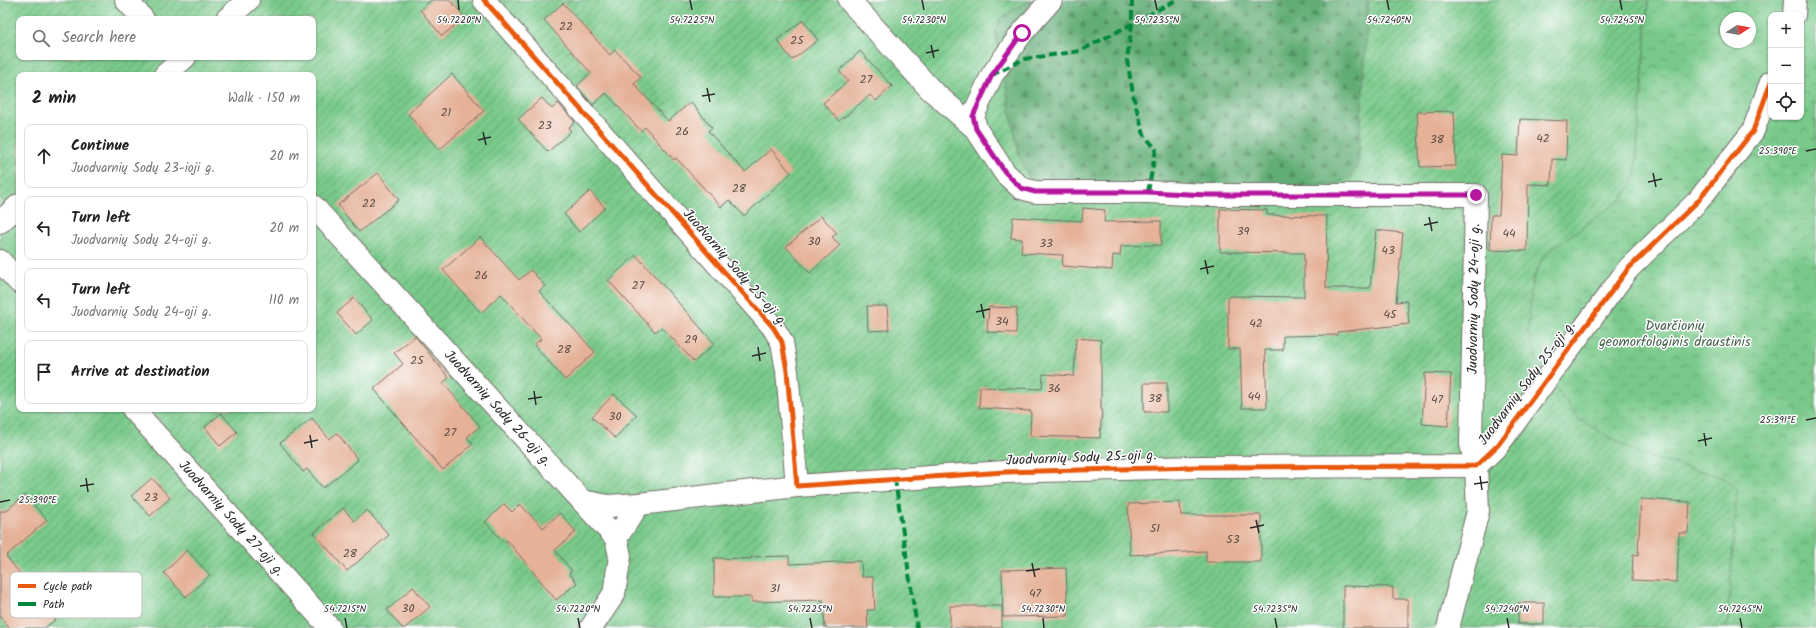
<!DOCTYPE html>
<html lang="en">
<head>
<meta charset="utf-8">
<style>
  :root { --surface:#fff; --page:#f6f6f6; --text:#222; --muted:#767676; --line:#e0e0e0 }
  body { margin:0; font-family:Kalam,sans-serif; background:var(--page); color:var(--text) }
  .controls { position:absolute; right:12px; top:12px; display:grid; overflow:hidden; border-radius:8px; box-shadow:0 1px 3px #0004 }
  .controls button { width:36px; height:36px; display:grid; place-items:center; padding:0; border:0; border-bottom:1px solid var(--line); background:var(--surface); color:var(--text); font:20px sans-serif }
  .compass { position:absolute; left:1720px; top:12px; width:36px; height:36px; border-radius:50%; background:var(--surface); box-shadow:0 1px 3px #0004; rotate:79deg }
  .stop { position:absolute; width:12px; height:12px; margin:-9px; border:3px solid #b5179e; border-radius:50%; background:#fff }
  .stop.end { background:#b5179e; border-color:#fff; box-shadow:0 1px 4px #0008 }
  .list { margin:0; padding:0; list-style:none }
  h2 { display:flex; justify-content:space-between; align-items:center; height:52px; margin:0; padding:0 16px; font-size:17px }
  h2 small { font-size:13px; font-weight:400; color:var(--muted) }
  .list li { display:grid; grid-template-columns:26px 1fr auto; gap:12px; align-items:center; box-sizing:border-box; height:64px; margin:0 8px 8px; padding:0 8px; border:1px solid var(--line); border-radius:8px }
  .list b { display:block; font-size:15px; white-space:nowrap }
  .list p { margin:0; font-size:13px; white-space:nowrap; color:var(--muted) }
  .list em { font-size:13px; font-style:normal; color:var(--muted) }
  .icon { flex:none; width:22px; height:22px; fill:none; stroke:currentColor; stroke-width:2; stroke-linecap:round; stroke-linejoin:round }
  .map { position:relative; flex:none; width:1816px; height:628px; overflow:hidden }
  .search { position:absolute; background:var(--surface); box-shadow:0 1px 3px #0004; left:16px; top:16px; width:300px; height:44px; display:flex; align-items:center; gap:10px; box-sizing:border-box; padding:0 14px; border-radius:8px; color:var(--muted); font-size:15px }
  .panel { position:absolute; background:var(--surface); box-shadow:0 1px 3px #0004; left:16px; top:72px; width:300px; height:340px; border-radius:8px }
  .map>svg:first-child { display:block }
  .forest { fill:url(#forest-firs); stroke:#466c50 }
  .park { fill:url(#park-crowns); stroke:#527a5a; fill-rule:evenodd }
  .garden { fill:url(#garden-furrows); stroke:#527a5a; fill-rule:evenodd }
  .building { fill:#e5b197 }
  .lines { fill:none; stroke-linecap:round; stroke-linejoin:round }
  .minor-casing { stroke:#726d65; stroke-width:24 }
  .minor { stroke:#fff; stroke-width:22 }
  .quiet { stroke:#00873e; stroke-width:4; stroke-dasharray:8 4; stroke-linecap:butt }
  .cycleway-casing { stroke:#fff; stroke-width:8 }
  .cycleway { stroke:#e8590c; stroke-width:5 }
  .route { stroke:#b5179e; stroke-width:5 }
  .ticks { fill:none; stroke:#2b2b2b; stroke-width:1.5 }
  .labels { text-anchor:middle; dominant-baseline:central; stroke-width:3; stroke-linejoin:round; paint-order:stroke }
  .number-label { font-size:12px; fill:#5a4c46 }
  .street-label { font-size:14px; fill:#2b2b2b; stroke:#fff }
  .park-label { font-size:14px; fill:#46624c; stroke:#fff }
  .key { fill:#fff; stroke:#bfbfbf; stroke-width:1 }
  .key-label { font-size:11px; fill:#2b2b2b }
  .ticks-label { font-size:10px; text-anchor:middle; fill:#2b2b2b; stroke:#fff; stroke-width:3; stroke-linejoin:round; paint-order:stroke }
</style>
</head>
<body>
<div class="map">
<svg width="1816" height="628" viewBox="0 0 1816 628">
  <defs>
    <pattern id="forest-firs" width="22" height="20" patternUnits="userSpaceOnUse"><rect width="22" height="20" fill="#62ad76"/><path d="M5 1l3.5 6h-7zM16 11l3.5 6h-7z" fill="#518d61"/></pattern>
    <pattern id="park-crowns" width="20" height="18" patternUnits="userSpaceOnUse"><rect width="20" height="18" fill="#78c98a"/><path d="M2 6a3 3 0 1 1 6 0M12 15a3 3 0 1 1 6 0" fill="none" stroke="#63a371"/></pattern>
    <pattern id="garden-furrows" width="10" height="10" patternUnits="userSpaceOnUse"><rect width="10" height="10" fill="#78c98a"/><path d="M-1 1l2-2M0 10L10 0M9 11l2-2" fill="none" stroke="#63a371"/></pattern>
  </defs>
  <rect width="100%" height="100%" fill="#fff"/>
  <filter id="ink" filterUnits="userSpaceOnUse"><feTurbulence type="fractalNoise" baseFrequency=".025" numOctaves="2"/><feDisplacementMap in="SourceGraphic" scale="8" xChannelSelector="R" yChannelSelector="G"/><feConvolveMatrix kernelMatrix="1 2 1 2 8 2 1 2 1" color-interpolation-filters="sRGB"/></filter>
  <filter id="wash" filterUnits="userSpaceOnUse"><feTurbulence type="fractalNoise" baseFrequency=".012" numOctaves="4" result="noise"/><feDisplacementMap in="SourceGraphic" scale="16" xChannelSelector="R" yChannelSelector="G"/><feGaussianBlur stdDeviation="0.9" result="paint"/><feColorMatrix in="noise" values="0 0 0 0 0 0 0 0 0 0 0 0 0 0 0 0 0 1.4 0 .05"/><feComposite in="paint" operator="in"/></filter>
  <g filter="url(#wash)">
    <rect width="100%" height="100%" fill="#f5e8d1"/>
    <path class="forest" d="M1036 0H1369L1358 166 1351 177 1335 185 1047 188 1028 177 1019 156 995 32 999 19 1023 3Z"/>
    <path class="park" d="M1648 0H1816V628H1727L1729 615 1476 466 1536 361 1528 332 1532 281 1545 253 1622 199 1635 180ZM1771 15H1801V117H1771ZM1726 18H1750V42H1726Z"/>
    <path class="garden" d="M0 0H1036L1023 3 1000 19 995 32 1019 156 1028 177 1047 188 1335 185 1351 177 1358 166 1369 0H1648L1635 180 1622 199 1545 254 1532 281 1528 332 1537 361 1580 420 1641 455 1725 478 1737 491 1727 628H0ZM19 19H313V57H19ZM19 75H313V409H19Z"/>
    <g id="blocks">
      <path class="building" d="M431 0H450L465 17 442 36 420 10Z
        M563 3 610 55 615 50 641 77 634 84 668 121 691 102 712 128 708 131 745 172 771 149 791 173 744 216 729 200 721 207 676 158 674 160 645 127 641 131 606 93 593 105 577 86 591 73 544 20Z
        M803 20 818 40 792 60 777 40Z
        M860 51 892 86 876 101 870 95 839 121 823 103 848 81 839 71Z
        M452 74 484 111 439 150 408 114Z
        M542 98 552 109 558 103 575 122 568 128 571 131 548 152 518 119Z
        M1454 111 1456 166 1420 167 1417 112Z
        M1520 119 1567 121 1566 160 1552 159 1551 185 1528 184 1527 251 1490 250 1491 215H1499L1502 155 1518 156Z
        M378 173 399 200 359 232 338 205Z
        M590 191 605 208 579 232 564 214Z
        M1083 208 1105 210 1104 222 1161 221V245L1121 246 1120 256 1113 255 1112 270 1062 266 1063 255 1021 253 1022 239 1011 238 1013 217 1082 221Z
        M1220 209 1267 210V215L1327 216 1326 288H1370L1376 230 1403 233 1396 302 1407 301 1409 324 1337 332V335L1283 336V350H1265L1267 408H1242L1240 349H1228V296L1304 297V253L1220 252Z
        M821 216 837 233 832 237 840 245 810 273 786 247Z
        M480 237 519 280 531 270 545 286 539 291 595 352 565 380 534 345 541 339 501 294 481 313 443 270Z
        M636 255 715 344 694 362 662 327 655 332 608 280Z
        M354 298 373 320 356 335 337 313Z
        M867 306H887L889 330 868 331Z
        M989 307 1017 308 1016 333 987 332Z
        M415 336 449 378 443 383 480 426 467 437 473 444 443 470 374 389 403 364 394 353Z
        M1076 338 1101 340V409H1102L1100 438 1030 436 1031 411 979 408 980 387 1042 389 1043 374 1074 376Z
        M1425 373 1451 374 1448 426 1422 424Z
        M1144 383H1167V412H1144Z
        M614 394 637 415 615 438 592 417Z
        M221 413 237 432 220 446 205 427Z
        M312 418 329 439 337 433 358 460 323 488 307 469 303 472 280 443Z
        M152 478 170 498 150 516 131 496Z
        M25 495 47 520 6 556 56 619 45 628H9L0 617V511H6Z
        M1641 499 1690 502 1688 533H1679L1677 582 1632 580 1633 554 1638 555Z
        M1180 502 1181 515H1261V562H1206V551L1130 555 1128 504Z
        M504 504 512 512 520 504 543 528 560 513 576 532 555 550 572 571 569 573 577 583 556 600 507 540 504 542 485 522Z
        M343 508 354 521 367 510 389 535 347 571 314 533Z
        M187 550 210 575 186 597 164 573Z
        M789 556V564L861 561 862 577H873L875 610H867L868 628H825L823 600 752 602V597H714V558L751 559V557Z
        M1066 568 1068 616 1003 617 1002 570Z
        M1343 586 1393 587V599H1408V628H1343Z
        M413 587 430 607 405 628H402L387 610Z
        M1518 603H1544V624H1518Z
        M950 606H1002V628H950Z"/>
    </g>
  </g>
  <g filter="url(#ink)">
    <use href="#blocks" fill-opacity="0" stroke="#726d65" stroke-width="1"/>
    <g class="lines">
      <g class="minor-casing">
        <g id="minor">
          <path d="M126 0 143 19"/>
          <path d="M484 0 773 327 782 342 787 371 797 486 1005 472 1198 467 1476 466 1498 445 1628 269 1698 201 1753 131 1771 82"/>
          <path d="M849 0 931 90 976 129 1005 173 1021 188 1035 192H1148L1207 195H1476L1471 444 1476 466 1478 511 1448 628"/>
          <path d="M1794 15 1795 0"/>
          <path d="M227 19 248 0"/>
          <path d="M165 75 185 57"/>
          <path d="M976 129 973 116 992 75 1022 33 1051 0"/>
          <path id="s1" d="M313 206 616 538 620 556 614 594 591 628"/>
          <path d="M0 222 19 205"/>
          <path d="M0 261 19 282"/>
          <path id="s2" d="M133 409 330 628"/>
          <path d="M582 501 608 506 639 504 797 486"/>
          <path d="M616 538 639 504"/>
        </g>
      </g>
      <use href="#minor" class="minor"/>
      <path class="quiet" d="M992 75 1024 59 1080 51 1132 24V0
        M1148 192 1156 149 1144 135 1134 99 1127 60 1132 24 1176 0
        M895 479 917 628"/>
      <g class="cycleway-casing">
        <path id="cycleway" d="M484 0 773 327 782 342 787 371 797 486 1005 472 1198 467 1476 466 1498 445 1628 269 1698 201 1753 131 1771 82"/>
      </g>
      <use href="#cycleway" class="cycleway"/>
    </g>
  </g>
  <g class="lines" filter="url(#ink)">
    <path class="route" d="M1022 33 992 75 973 116 976 129 1005 172 1021 188 1035 192H1148L1207 195H1476"/>
  </g>
  <path class="ticks" d="M458 0 459 10M690 0 692 10M922 0 924 10M1155 0 1157 10M1387 0 1389 10M1620 0 1622 10M931 45 934 58M926 53 939 50M707 88 710 102M702 96 715 94M483 132 486 145M478 140 491 137M1806 151 1816 149M1653 173 1656 187M1648 182 1662 179M1429 217 1432 231M1424 225 1438 222M1205 260 1208 274M1200 269 1214 266M981 304 984 318M976 312 990 309M758 347 760 361M752 356 766 353M534 391 536 405M528 399 542 397M1806 420 1816 418M1704 433 1706 446M310 435 312 448M1698 441 1712 438M304 443 318 440M1480 476 1482 490M86 478 88 492M1474 484 1488 482M80 486 94 484M0 502 10 500M1256 520 1259 533M1250 528 1264 525M1032 563 1035 577M1026 571 1040 569M345 618 347 628M578 618 580 628M810 618 812 628M1043 618 1044 628M1275 618 1277 628M1507 618 1509 628M1740 618 1742 628"/>
  <g class="labels">
    <g class="number-label">
      <text x="566" y="26">22</text>
      <text x="797" y="40">25</text>
      <text x="866" y="79">27</text>
      <text x="446" y="112">21</text>
      <text x="545" y="125">23</text>
      <text x="682" y="131">26</text>
      <text x="1543" y="138">42</text>
      <text x="1437" y="139">38</text>
      <text x="739" y="188">28</text>
      <text x="369" y="203">22</text>
      <text x="1243" y="231">39</text>
      <text x="1509" y="233">44</text>
      <text x="814" y="241">30</text>
      <text x="1046" y="243">33</text>
      <text x="1388" y="250">43</text>
      <text x="481" y="275">26</text>
      <text x="638" y="285">27</text>
      <text x="1390" y="314">45</text>
      <text x="1002" y="321">34</text>
      <text x="1256" y="323">42</text>
      <text x="691" y="339">29</text>
      <text x="564" y="349">28</text>
      <text x="417" y="360">25</text>
      <text x="1054" y="388">36</text>
      <text x="1254" y="396">44</text>
      <text x="1155" y="398">38</text>
      <text x="1437" y="399">47</text>
      <text x="615" y="416">30</text>
      <text x="450" y="432">27</text>
      <text x="151" y="497">23</text>
      <text x="1155" y="528">51</text>
      <text x="1233" y="539">53</text>
      <text x="350" y="553">28</text>
      <text x="775" y="588">31</text>
      <text x="1035" y="593">47</text>
      <text x="408" y="608">30</text>
    </g>
    <g class="street-label">
      <text transform="translate(735 268) rotate(49)">Juodvarnių Sodų 25-oji g.</text>
      <text transform="translate(1474 299) rotate(-89)">Juodvarnių Sodų 24-oji g.</text>
      <text transform="translate(1527 383) rotate(-53)">Juodvarnių Sodų 25-oji g.</text>
      <text stroke="none"><textPath href="#s1" startOffset="274">Juodvarnių Sodų 26-oji g.</textPath></text>
      <text transform="translate(1081 458) rotate(-2)">Juodvarnių Sodų 25-oji g.</text>
      <text stroke="none"><textPath href="#s2" startOffset="147">Juodvarnių Sodų 27-oji g.</textPath></text>
    </g>
    <g class="park-label">
      <text x="1675" y="326">Dvarčionių<tspan x="1675" dy="16">geomorfologinis draustinis</tspan></text>
    </g>
  </g>
  <rect x="10" y="572" width="132" height="46" rx="6" class="key"/>
  <rect x="18" y="584" width="18" height="4" fill="#e8590c"/>
  <rect x="18" y="602" width="18" height="4" fill="#00873e"/>
  <g class="key-label">
    <text x="43" y="590">Cycle path</text>
    <text x="43" y="608">Path</text>
  </g>
  <g class="ticks-label">
    <text x="459" y="23">54.7220°N</text>
    <text x="692" y="23">54.7225°N</text>
    <text x="924" y="23">54.7230°N</text>
    <text x="1157" y="23">54.7235°N</text>
    <text x="1389" y="23">54.7240°N</text>
    <text x="1622" y="23">54.7245°N</text>
    <text x="1778" y="154">25.390°E</text>
    <text x="1778" y="423">25.391°E</text>
    <text x="38" y="503">25.390°E</text>
    <text x="345" y="612">54.7215°N</text>
    <text x="578" y="612">54.7220°N</text>
    <text x="810" y="612">54.7225°N</text>
    <text x="1043" y="612">54.7230°N</text>
    <text x="1275" y="612">54.7235°N</text>
    <text x="1507" y="612">54.7240°N</text>
    <text x="1740" y="612">54.7245°N</text>
  </g>
</svg>
<div class="controls">
<button>+</button>
<button>−</button>
<button><svg class="icon" aria-label="locate" viewBox="0 0 24 24"><circle cx="12" cy="12" r="6"/><path d="M12 2v4M12 18v4M2 12h4M18 12h4"/></svg></button>
</div>
<svg class="compass" viewBox="-18 -18 36 36"><path d="M0-13l5 13h-10z" fill="#e53935"/><path d="M0 13l5-13h-10z" fill="#767676"/></svg>
<div class="stop" style="left:1022px;top:33px"></div>
<div class="stop end" style="left:1476px;top:195px"></div>
<div class="search"><svg class="icon" aria-label="search" viewBox="0 0 24 24"><circle cx="10" cy="10" r="6"/><path d="M15 15l6 6"/></svg>Search here</div>
<section class="panel">
<h2>2 min<small>Walk · 150 m</small></h2>
<ul class="list">
<li><svg class="icon" aria-label="ahead" viewBox="0 0 24 24"><path d="M12 20V5M6 11l6-6 6 6"/></svg><div><b>Continue</b><p>Juodvarnių Sodų 23-ioji g.</p></div><em>20 m</em></li>
<li><svg class="icon" aria-label="left" viewBox="0 0 24 24"><path d="M17 20v-9H6M10 6l-5 5 5 5"/></svg><div><b>Turn left</b><p>Juodvarnių Sodų 24-oji g.</p></div><em>20 m</em></li>
<li><svg class="icon" aria-label="left" viewBox="0 0 24 24"><path d="M17 20v-9H6M10 6l-5 5 5 5"/></svg><div><b>Turn left</b><p>Juodvarnių Sodų 24-oji g.</p></div><em>110 m</em></li>
<li><svg class="icon" aria-label="arrive" viewBox="0 0 24 24"><path d="M6 21V4h12l-3 4 3 4H6"/></svg><div><b>Arrive at destination</b></div></li>
</ul>
</section>
</div>
</body>
</html>
